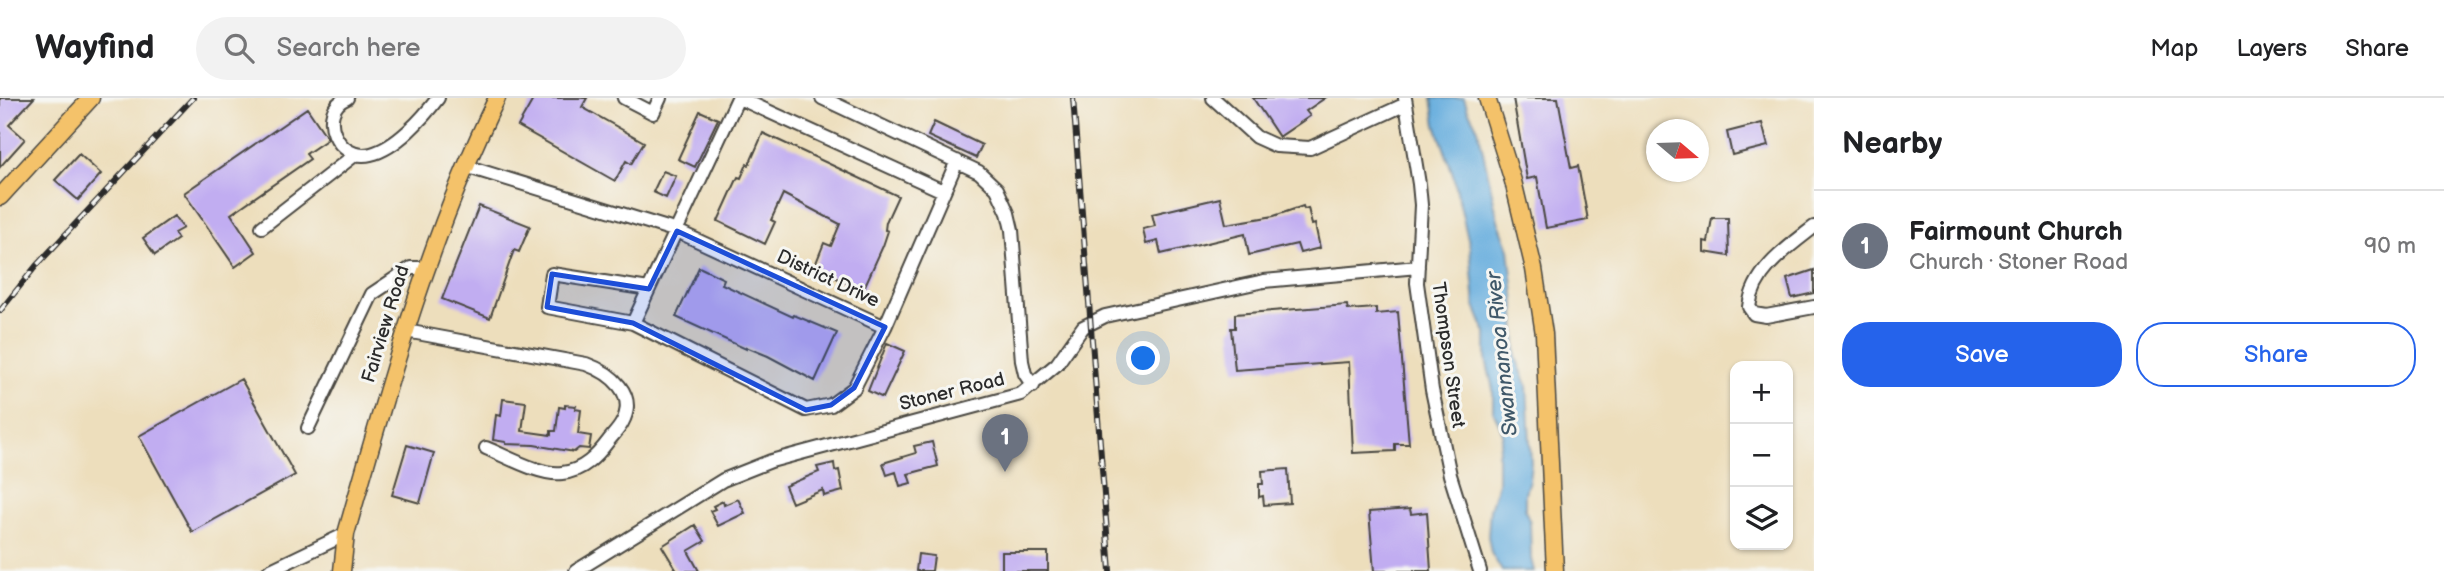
<!DOCTYPE html>
<html lang="en">
<head>
<meta charset="utf-8">
<style>
  :root { --surface:#fff; --page:#f2f2f2; --text:#202124; --muted:#757577; --line:#e0e0e0; --accent:#2563eb }
  body { margin:0; font-family:"Balsamiq Sans",sans-serif; background:var(--page); color:var(--text) }
  .controls { position:absolute; right:21px; bottom:21px; display:grid; overflow:hidden; border-radius:14px; box-shadow:0 2px 5px #0004 }
  .controls button { width:63px; height:63px; display:grid; place-items:center; padding:0; border:0; border-bottom:2px solid var(--line); background:var(--surface); color:var(--text); font:35px sans-serif }
  .compass { position:absolute; left:1646px; top:21px; width:63px; height:63px; border-radius:50%; background:var(--surface); box-shadow:0 2px 5px #0004; rotate:109deg }
  .you { position:absolute; left:1144px; top:261px; width:24px; height:24px; margin:-18px; border:5px solid #fff; border-radius:50%; background:#1a73e8; box-shadow:0 0 0 10px #1a73e833 }
  .badge { display:grid; place-items:center; width:46px; height:46px; border-radius:50%; background:var(--accent); color:#fff; font-size:23px; font-weight:700 }
  .pin { position:absolute; translate:-50% -58px; filter:drop-shadow(0 2px 4px #0008) }
  .pin::after { content:''; position:absolute; top:37px; width:24px; height:21px; background:inherit; clip-path:polygon(0 0,100% 0,50% 100%) }
  .list { margin:0; padding:0; list-style:none }
  h2 { display:flex; justify-content:space-between; align-items:center; height:91px; margin:0; padding:0 28px; font-size:30px }
  h2 small { font-size:23px; font-weight:400; color:var(--muted) }
  .list li { display:grid; grid-template-columns:46px 1fr auto; gap:21px; align-items:center; box-sizing:border-box; height:112px; padding:0 28px; border-top:2px solid var(--line) }
  .list b { display:block; font-size:26px; white-space:nowrap }
  .list p { margin:0; font-size:23px; white-space:nowrap; color:var(--muted) }
  .list em { font-size:23px; font-style:normal; color:var(--muted) }
  .actions { display:flex; gap:14px; padding:21px 28px }
  .actions a { flex:1; padding:16px 0; border:2px solid var(--accent); border-radius:28px; text-align:center; font-size:24px; color:var(--accent) }
  .actions .main { background:var(--accent); color:#fff }
  .icon { flex:none; width:38px; height:38px; fill:none; stroke:currentColor; stroke-width:2; stroke-linecap:round; stroke-linejoin:round }
  .map { position:relative; flex:none; width:1814px; height:473px; overflow:hidden }
  header { display:flex; align-items:center; gap:42px; box-sizing:border-box; height:98px; padding:0 35px; background:var(--surface); border-bottom:2px solid var(--line) }
  header strong { font-size:33px }
  nav { display:flex; gap:38px; margin-inline-start:auto; font-size:24px }
  .search { width:490px; height:63px; background:var(--page); display:flex; align-items:center; gap:18px; box-sizing:border-box; padding:0 24px; border-radius:38px; color:var(--muted); font-size:26px }
  main { display:flex }
  aside { flex:1; background:var(--surface) }
  .map>svg:first-child { display:block }
  .water { fill:#67aede; stroke:#496c84; stroke-width:2 }
  .building { fill:#c1adf1 }
  .lines { fill:none; stroke-linecap:round; stroke-linejoin:round }
  .minor-casing { stroke:#484641; stroke-width:16 }
  .major-casing { stroke:#484641; stroke-width:19 }
  .minor { stroke:#fff; stroke-width:12 }
  .major { stroke:#f4c26a; stroke-width:16 }
  .rail-casing { stroke:#2b2b2b; stroke-width:6 }
  .rail { stroke:#f6f6f2; stroke-width:3.5; stroke-dasharray:10; stroke-linecap:butt }
  .marked { fill:#1d4ed8; fill-opacity:0.2; stroke:#1d4ed8; stroke-width:5; stroke-linejoin:round }
  .labels { text-anchor:middle; dominant-baseline:central; stroke-width:6; stroke-linejoin:round; paint-order:stroke }
  .street-label { font-size:19px; fill:#2b2b2b; stroke:#f6f6f2 }
  .water-label { font-size:21px; font-style:italic; fill:#40596a; stroke:#f6f6f2 }
</style>
</head>
<body>
<header>
<strong>Wayfind</strong>
<div class="search"><svg class="icon" aria-label="search" viewBox="0 0 24 24"><circle cx="10" cy="10" r="6"/><path d="M15 15l6 6"/></svg>Search here</div>
<nav><a>Map</a><a>Layers</a><a>Share</a></nav>
</header>
<main>
<div class="map">
<svg width="1814" height="473" viewBox="0 0 1814 473">
  <rect width="100%" height="100%" fill="#f6f6f2"/>
  <filter id="ink" filterUnits="userSpaceOnUse"><feTurbulence type="fractalNoise" baseFrequency=".0143" numOctaves="2"/><feDisplacementMap in="SourceGraphic" scale="14" xChannelSelector="R" yChannelSelector="G"/><feConvolveMatrix kernelMatrix="1 2 1 2 8 2 1 2 1" color-interpolation-filters="sRGB"/></filter>
  <filter id="wash" filterUnits="userSpaceOnUse"><feTurbulence type="fractalNoise" baseFrequency=".00686" numOctaves="4" result="noise"/><feDisplacementMap in="SourceGraphic" scale="28" xChannelSelector="R" yChannelSelector="G"/><feGaussianBlur stdDeviation="1.57" result="paint"/><feColorMatrix in="noise" values="0 0 0 0 0 0 0 0 0 0 0 0 0 0 0 0 0 1.4 0 .05"/><feComposite in="paint" operator="in"/></filter>
  <g filter="url(#wash)">
    <rect width="100%" height="100%" fill="#eddebc"/>
    <path class="water" d="M1432 0H1464L1468 12 1478 31 1498 122 1509 151 1515 205 1516 260 1527 287 1531 365 1529 382 1525 395V412L1530 424 1531 461 1534 473H1502L1491 455 1488 438 1490 411 1498 385V356L1503 335 1493 312V291L1486 261V235L1475 208 1470 150 1453 76 1436 27Z"/>
    <g id="blocks">
      <path class="building" d="M0 0H34L9 27 25 41 0 69Z
        M534 0H587L582 9 644 44 631 66 626 63 615 83 518 28Z
        M1253 0H1325L1306 13 1310 18 1279 39Z
        M1513 0H1558L1571 70 1578 68 1588 122 1546 130 1537 79 1527 81Z
        M307 10 328 41 306 56 310 61 231 116 256 154 235 169 184 95Z
        M700 13 718 21 695 69 678 61Z
        M934 24 982 47 976 60 928 38Z
        M1762 25 1768 48 1732 57 1727 34Z
        M763 35 898 98 886 124 885 132 888 133 883 148 863 192 814 170 824 145 831 148 840 126 783 96 771 122 775 124 765 146 718 123 738 79 741 80 747 66 749 67Z
        M79 56 101 76 78 102 55 82Z
        M663 73 676 78 666 100 653 94Z
        M1220 100 1226 126 1274 118 1303 108 1304 111 1308 110 1312 127 1315 126 1320 150 1300 155 1297 146 1249 157 1245 136 1161 156 1158 143 1146 146 1143 131 1155 128 1152 116Z
        M479 108 530 128 519 154 514 152 490 220 442 201Z
        M174 118 183 130 174 135 178 141 155 157 143 140Z
        M1712 120H1728L1729 158 1704 154V143L1708 144Z
        M699 169 724 181 722 186 793 219 794 217 837 235 815 283 768 258 746 249V251L676 219Z
        M1814 172V195L1792 200 1787 181Z
        M1347 207 1348 212 1376 210V216L1398 214 1409 346H1395V353L1353 355 1349 264 1235 272 1231 230H1235V216Z
        M887 245 905 253 883 300 868 293Z
        M241 281 295 377 192 434 139 338Z
        M503 301 526 304 522 333 551 337V333H556L559 309 565 310V307L576 308 575 311 581 312 578 336 591 338 589 351 579 350 574 354 534 347 506 346V344L493 342 496 317 501 318Z
        M932 344 938 368 908 376 911 385 900 388 896 374 887 377 883 365 916 355 914 348Z
        M407 347 434 355 420 405 392 397Z
        M834 365 835 373 839 372 843 393 824 398 823 392 792 405 785 388 819 374 817 369Z
        M1288 371 1290 405 1264 407 1263 398 1259 399V386H1263L1262 373Z
        M738 401 745 415 718 428 710 413 715 411 713 408 723 403 724 407Z
        M1410 411 1411 416 1427 414 1431 473H1374L1369 414Z
        M695 427 705 443 688 453 699 473H677L662 448Z
        M1002 454H1048V473H1002Z
        M918 456 934 458 932 473H916Z"/>
    </g>
  </g>
  <g filter="url(#ink)">
    <use href="#blocks" fill-opacity="0" stroke="#484641" stroke-width="2"/>
    <g class="lines">
      <g class="minor-casing">
        <path id="minor" d="M347 0C316 13 337 65 371 56 396 50 423 20 438 0
          M624 0 653 15 660 0
          M738 0 633 225 806 312 831 307 854 290 885 229
          M739 0 943 93
          M822 0 979 74 997 91 1008 115 1012 132 1022 263 1025 276 1033 288
          M1213 0 1256 39 1276 48 1310 50 1406 6
          M1405 0 1419 86 1421 107 1417 185 1432 292 1450 377 1480 473
          M465 68 677 133 885 229 957 63
          M262 129 356 56
          M1814 129C1787 150 1753 173 1749 209L1754 216 1766 218 1814 209
          M633 225 547 209 552 176 649 191
          M406 233 586 266C611 275 638 296 622 325 619 331 613 337 609 342 597 358 583 373 562 375 541 378 506 358 486 350
          M308 330 372 196 411 170H426
          M269 473 346 436
          M576 473 723 382 771 363 1021 296 1057 266 1083 229 1105 218 1264 183 1418 169"/>
      </g>
      <g class="major-casing">
        <path id="major" d="M1487 0 1513 83 1534 171 1544 236 1555 473
          M0 99 91 0
          M342 473 346 436C388 288 429 139 497 0"/>
      </g>
      <use href="#minor" class="minor"/>
      <use href="#major" class="major"/>
      <g class="rail-casing">
        <path id="rail" d="M1073 0 1110 473
          M0 213 36 168 193 0"/>
      </g>
      <use href="#rail" class="rail"/>
    </g>
  </g>
  <path class="marked" d="M677 133 885 229 854 290 831 307 806 312 633 225 547 209 552 176 649 191Z"/>
  <g class="labels">
    <g class="street-label">
      <text transform="translate(828 181) rotate(25)">District Drive</text>
      <text transform="translate(386 226) rotate(-73)">Fairview Road</text>
      <text transform="translate(1448 257) rotate(82)">Thompson Street</text>
      <text transform="translate(952 294) rotate(-14)">Stoner Road</text>
    </g>
    <g class="water-label">
      <text transform="translate(1502 256) rotate(-96)">Swannanoa River</text>
    </g>
  </g>
</svg>
<div class="controls">
<button>+</button>
<button>−</button>
<button><svg class="icon" aria-label="layers" viewBox="0 0 24 24"><path d="M12 4l9 5-9 5-9-5zM3 14l9 5 9-5"/></svg></button>
</div>
<svg class="compass" viewBox="-18 -18 36 36"><path d="M0-13l5 13h-10z" fill="#e53935"/><path d="M0 13l5-13h-10z" fill="#757577"/></svg>
<div class="you"></div>
<div class="pin badge" style="left:1005px;top:374px;background:#6b7280">1</div>
</div>
<aside>
<h2>Nearby<small></small></h2>
<ul class="list">
<li><span class="badge" style="background:#6b7280">1</span><div><b>Fairmount Church</b><p>Church · Stoner Road</p></div><em>90 m</em></li>
</ul>
<div class="actions"><a class="main">Save</a><a>Share</a></div>
</aside>
</main>
</body>
</html>
